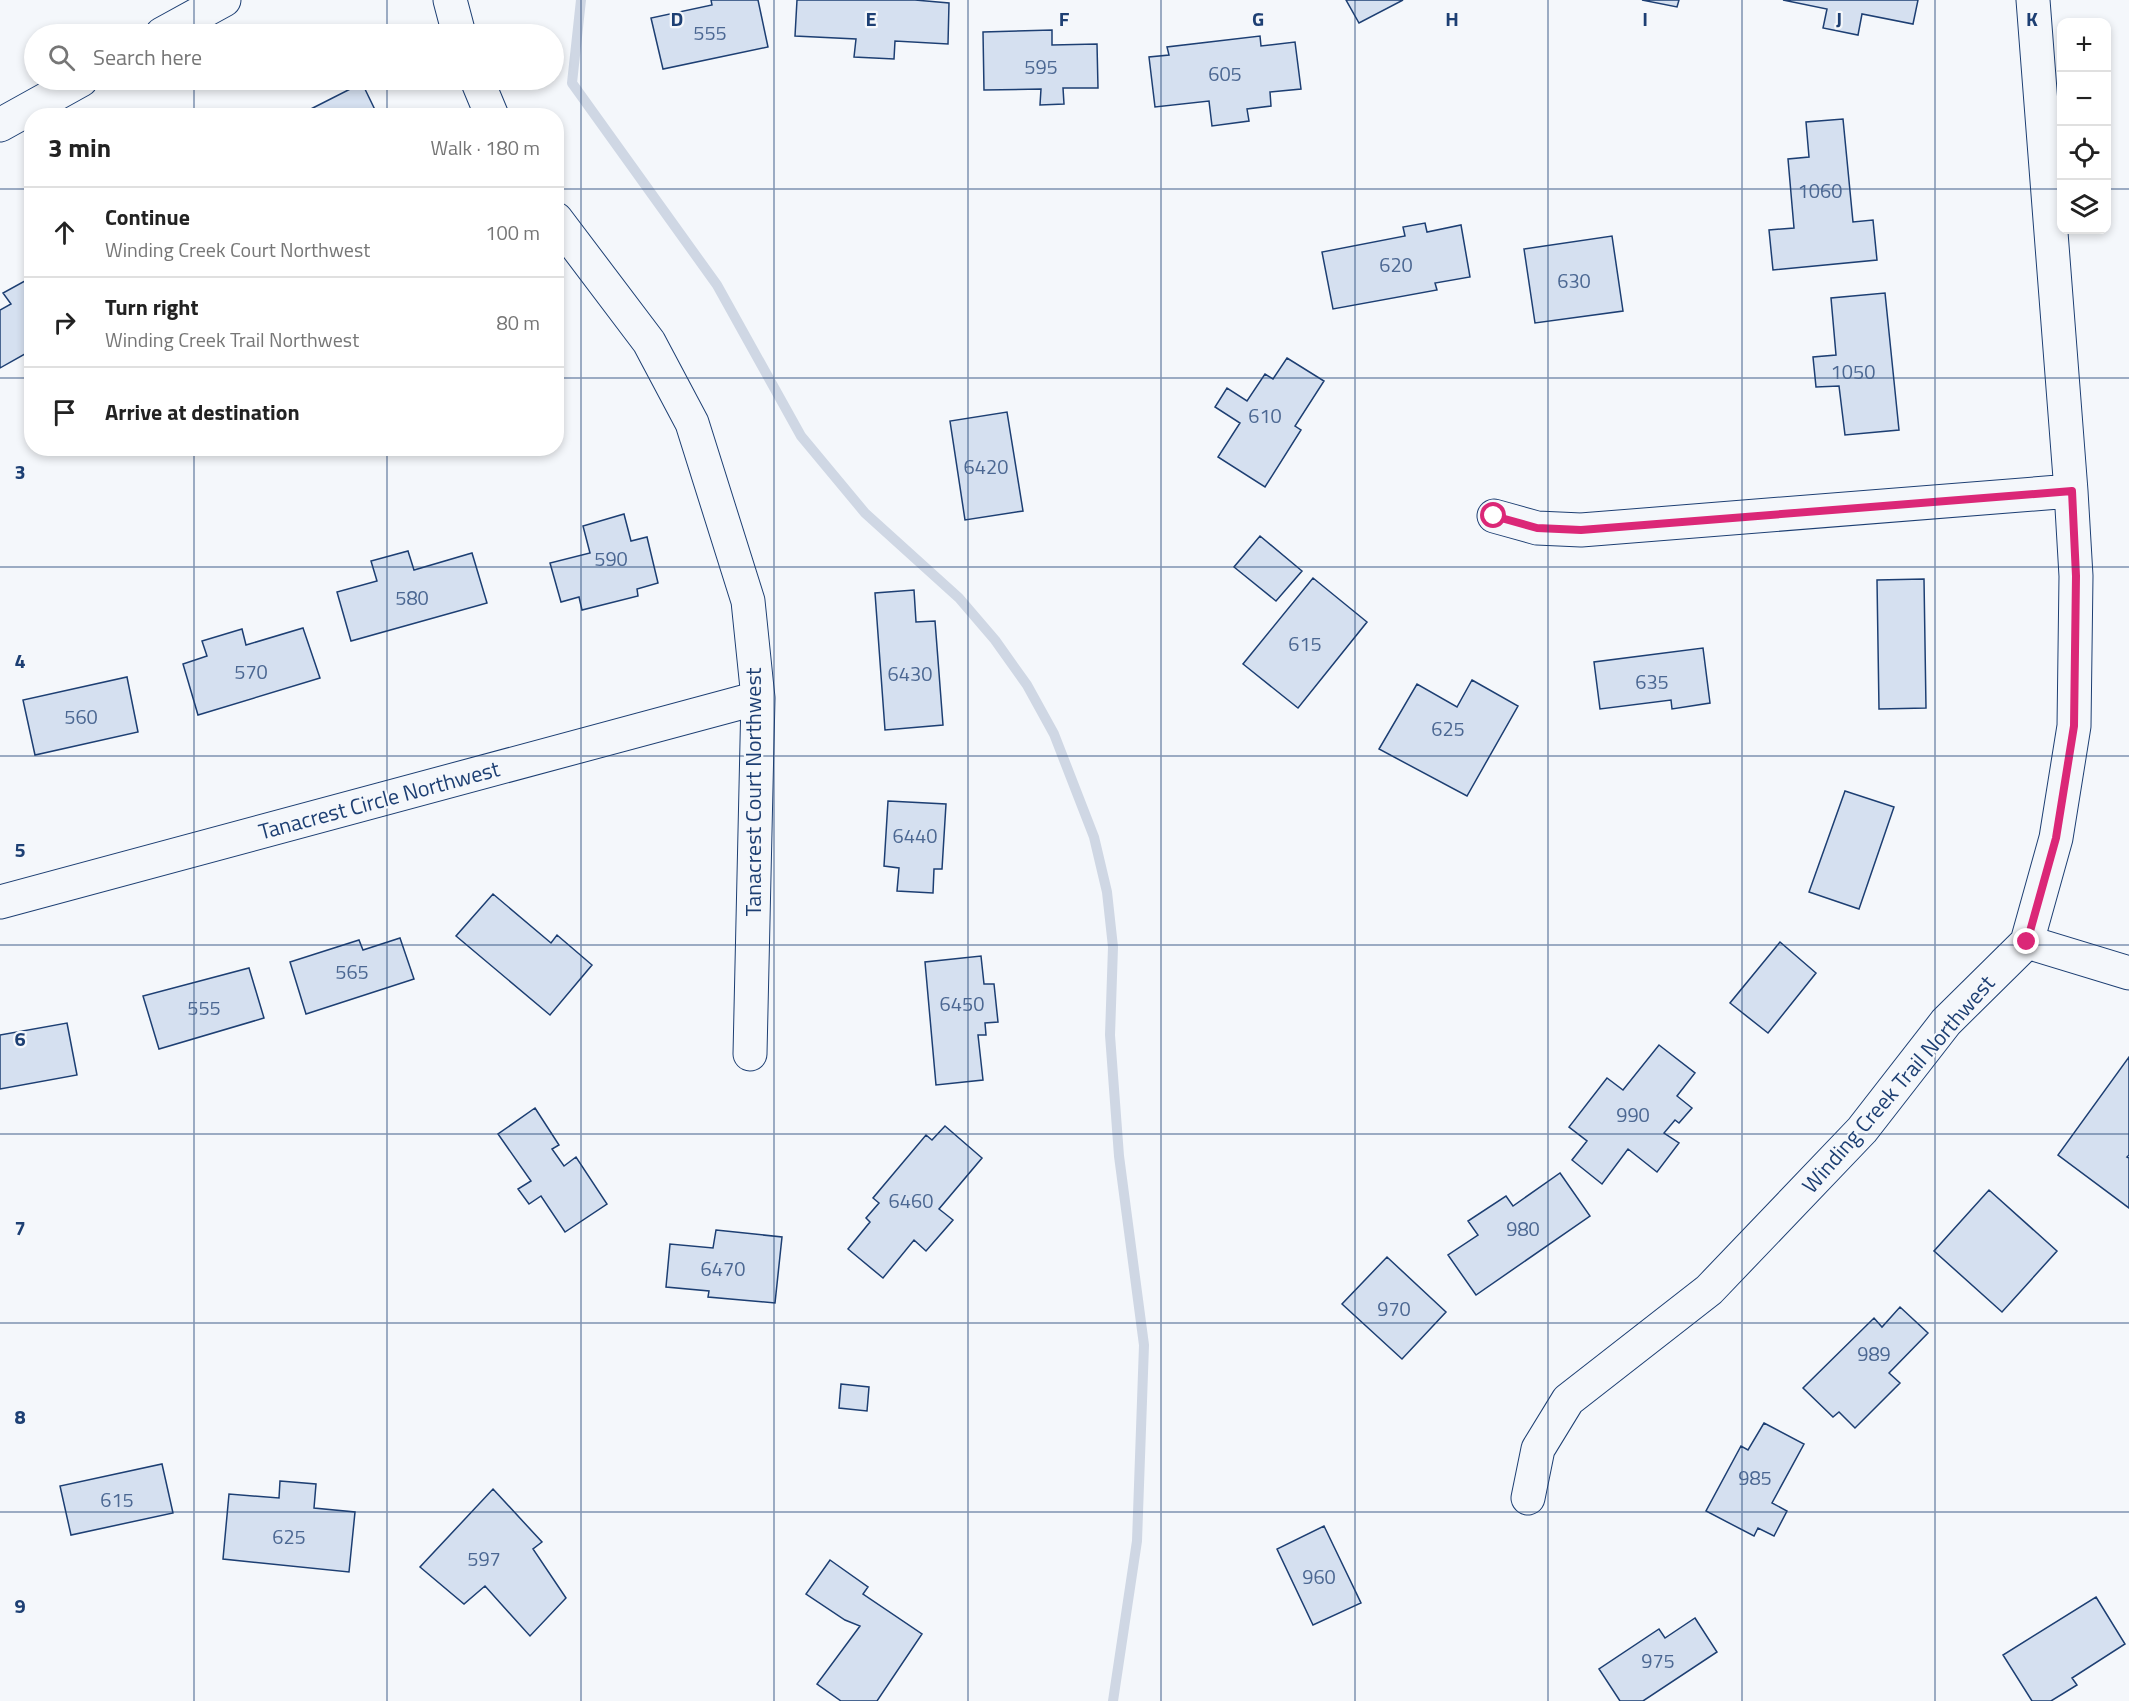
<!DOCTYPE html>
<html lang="en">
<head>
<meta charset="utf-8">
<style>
  :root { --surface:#fff; --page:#f6f6f6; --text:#222; --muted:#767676; --line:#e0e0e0 }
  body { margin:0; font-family:"Titillium Web",sans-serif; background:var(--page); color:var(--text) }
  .controls { position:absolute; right:18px; top:18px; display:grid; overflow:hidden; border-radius:12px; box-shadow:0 3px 9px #0003 }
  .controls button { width:54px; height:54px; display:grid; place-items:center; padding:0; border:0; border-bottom:2px solid var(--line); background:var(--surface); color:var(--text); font:30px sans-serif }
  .stop { position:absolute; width:18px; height:18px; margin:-14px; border:4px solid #db2777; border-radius:50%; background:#fff }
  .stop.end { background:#db2777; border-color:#fff; box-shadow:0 2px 6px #0008 }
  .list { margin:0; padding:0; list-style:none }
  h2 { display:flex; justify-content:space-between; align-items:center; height:78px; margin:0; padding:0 24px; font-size:26px }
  h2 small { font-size:20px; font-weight:400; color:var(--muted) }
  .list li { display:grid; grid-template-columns:39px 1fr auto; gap:18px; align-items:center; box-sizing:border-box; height:90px; padding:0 24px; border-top:2px solid var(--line) }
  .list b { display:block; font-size:22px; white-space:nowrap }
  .list p { margin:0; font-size:20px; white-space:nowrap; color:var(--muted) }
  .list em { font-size:20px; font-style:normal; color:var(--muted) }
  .icon { flex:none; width:33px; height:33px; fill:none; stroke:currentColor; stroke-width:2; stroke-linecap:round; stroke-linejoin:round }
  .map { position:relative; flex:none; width:2129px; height:1701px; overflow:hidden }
  .search { position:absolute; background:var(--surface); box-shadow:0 3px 9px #0003; left:24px; top:24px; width:540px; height:66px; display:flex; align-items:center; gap:15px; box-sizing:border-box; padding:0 21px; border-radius:33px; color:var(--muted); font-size:22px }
  .panel { position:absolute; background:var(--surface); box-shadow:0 3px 9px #0003; left:24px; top:108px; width:540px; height:348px; border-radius:24px }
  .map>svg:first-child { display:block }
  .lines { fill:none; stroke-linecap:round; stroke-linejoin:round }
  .stream { stroke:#cfd7e4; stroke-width:10 }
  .building { fill:#d5e0f0; stroke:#1d3f73; stroke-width:1.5 }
  .minor-casing { stroke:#1d3f73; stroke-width:35 }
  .minor { stroke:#f4f7fb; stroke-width:33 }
  .route { stroke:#db2777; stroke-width:8 }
  .grid { fill:none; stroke:#1d3f73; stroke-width:1.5; stroke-opacity:0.55 }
  .labels { text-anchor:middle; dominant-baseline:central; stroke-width:4.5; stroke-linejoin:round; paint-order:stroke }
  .number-label { font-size:20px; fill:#4b6792 }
  .street-label { font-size:22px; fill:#1d3f73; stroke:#f4f7fb }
  .grid-label { font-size:20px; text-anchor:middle; font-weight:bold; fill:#1d3f73; stroke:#f4f7fb; stroke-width:4.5; stroke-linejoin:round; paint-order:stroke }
</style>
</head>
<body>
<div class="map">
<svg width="2129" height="1701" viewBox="0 0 2129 1701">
  <rect width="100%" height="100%" fill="#f4f7fb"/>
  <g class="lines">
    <path class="stream" d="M581 0 572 83 717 285 801 436 865 513 959 598 995 640 1027 685 1054 734 1094 837 1107 892 1113 947 1110 1035 1119 1156 1144 1345 1137 1541 1113 1701"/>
  </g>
  <path class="building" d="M711 0H758L768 47 663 69 651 18 712 5Z
    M797 0H915L949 3 948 44 895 41 894 59 854 57 856 39 795 36Z
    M1346 0H1403L1359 23Z
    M1642 0H1679L1677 7Z
    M1783 0H1918L1913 24 1862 14 1858 35 1823 28 1827 9Z
    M1052 30V45L1097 44 1098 88H1063L1064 104 1040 105 1041 89 984 90 983 32Z
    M1260 36 1261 46 1295 42 1301 89 1270 92 1271 106 1247 109 1249 121 1212 126 1209 101 1155 107 1149 57 1169 55 1167 47Z
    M362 83 378 116H297Z
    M1843 119 1853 222 1873 220 1877 260 1773 270 1769 230 1794 228 1788 159 1809 157 1806 122Z
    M1425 223 1427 232 1461 225 1470 277 1435 283 1437 290 1333 309 1322 252 1405 236 1403 227Z
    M1612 236 1623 311 1535 323 1524 249Z
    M32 277V350L0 368V310L11 304 3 293Z
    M1885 293 1899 430 1845 435 1839 386 1816 387 1813 357 1836 355 1831 298Z
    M1287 358 1324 381 1295 426 1301 430 1265 487 1218 457 1240 423 1215 407 1227 388 1247 401 1265 374 1273 379Z
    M1007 412 1023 511 965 520 950 421Z
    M624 514 631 541 647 537 658 583 637 589 638 596 582 610 579 597 561 602 550 563 590 553 583 526Z
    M1260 536 1302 571 1276 601 1234 567Z
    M408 551 414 570 472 553 487 603 351 641 337 592 377 581 371 561Z
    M1313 578 1367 622 1298 708 1243 664Z
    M1924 579 1926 708 1879 709 1877 580Z
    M914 590 916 622 935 621 943 725 885 730 875 593Z
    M303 628 320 678 198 715 183 664 207 656 202 641 242 629 246 645Z
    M1703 648 1710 703 1672 709 1671 700 1600 709 1594 662Z
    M127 677 138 732 35 755 23 700Z
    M1472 680 1518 706 1467 796 1379 749 1417 684 1457 707Z
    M1845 791 1894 807 1859 909 1809 892Z
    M888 801 946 804 942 869H934L933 893 897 891 899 868 884 866Z
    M493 894 551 943 557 935 592 965 550 1015 456 936Z
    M400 938 414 979 306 1014 290 962 359 940 363 950Z
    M1780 942 1816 973 1768 1033 1730 1003Z
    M981 956 984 984H994L998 1022 985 1023 986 1035H978L983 1080 936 1085 925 962Z
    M249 968 264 1018 159 1049 143 996Z
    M67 1023 77 1075 0 1089V1035Z
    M1659 1045 1695 1073 1677 1096 1692 1108 1679 1123 1675 1120 1664 1133 1679 1143 1657 1172 1628 1149 1602 1184 1572 1160 1587 1141 1569 1127 1607 1078 1623 1090Z
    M2129 1057V1155L2127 1157 2129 1158V1208L2058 1155Z
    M535 1108 559 1145 552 1149 564 1166 576 1157 607 1204 565 1232 541 1196 529 1204 518 1189 531 1181 498 1134Z
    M945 1126 982 1158 939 1209 953 1220 926 1251 914 1240 883 1278 848 1249 870 1222 866 1218 879 1203 873 1198 926 1135 932 1140Z
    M1560 1173 1590 1216 1476 1295 1448 1255 1478 1235 1468 1221 1506 1196 1513 1206Z
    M1989 1190 2057 1251 2002 1312 1934 1251Z
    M716 1230 782 1237 775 1303 708 1297 709 1291 666 1287 670 1244 713 1248Z
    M1387 1257 1446 1312 1402 1359 1342 1304Z
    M1900 1307 1928 1333 1889 1373 1900 1383 1855 1428 1839 1412 1833 1417 1803 1388 1874 1318 1882 1327Z
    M841 1384 869 1387 867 1411 839 1408Z
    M1764 1423 1804 1444 1772 1503 1787 1511 1774 1536 1758 1528 1754 1536 1706 1511 1741 1446 1748 1450Z
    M162 1464 173 1513 71 1535 60 1486Z
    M280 1481 316 1484 314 1508 355 1512 349 1572 223 1559 229 1494 279 1498Z
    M493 1489 542 1542 533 1549 566 1598 530 1636 485 1586 464 1604 420 1567Z
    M1324 1526 1361 1603 1313 1625 1277 1549Z
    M830 1560 868 1587 863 1594 922 1634 877 1701H841L817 1684 860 1626 845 1620 806 1594Z
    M2096 1597 2125 1644 2072 1678 2077 1685 2051 1701H2032L2003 1655Z
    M1695 1618 1717 1652 1643 1701H1620L1599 1669 1659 1629 1665 1638Z"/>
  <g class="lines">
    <g class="minor-casing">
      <path id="minor" d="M450 0 459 34
        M162 34 224 0
        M477 80 492 116
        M0 125 81 80
        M556 219 649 342 692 423 748 601 758 698 750 1054
        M1494 516 1537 528 1581 530 2071 491
        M0 902 758 698
        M2027 942 2129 973
        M1528 1498 1538 1449 1568 1400 1709 1290 1862 1130 1946 1022 2027 942 2056 838 2074 726 2076 576 2071 491 2033 0"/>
    </g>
    <use href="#minor" class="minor"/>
  </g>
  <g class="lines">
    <path class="route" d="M1494 516 1537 528 1581 530 2072 491 2076 576 2074 726 2056 838 2027 942"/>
  </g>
  <path class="grid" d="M194 0V34M387 0V34M581 0V1701M774 0V1701M968 0V1701M1161 0V1701M1355 0V1701M1548 0V1701M1742 0V1701M1935 0V1701M194 80V116M387 80V116M0 189H32M556 189H2062M2106 189H2129M0 378H32M556 378H2129M194 448V1701M387 448V1701M0 567H2129M0 756H2129M0 945H2129M0 1134H2129M0 1323H2129M0 1512H2129"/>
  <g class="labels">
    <g class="number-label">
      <text x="710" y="32">555</text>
      <text x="1041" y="66">595</text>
      <text x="1225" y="73">605</text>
      <text x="1820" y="190">1060</text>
      <text x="1396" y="264">620</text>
      <text x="1574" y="280">630</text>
      <text x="1853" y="371">1050</text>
      <text x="1265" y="415">610</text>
      <text x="986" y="466">6420</text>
      <text x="611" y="558">590</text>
      <text x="412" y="597">580</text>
      <text x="1305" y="643">615</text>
      <text x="251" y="671">570</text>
      <text x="910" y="673">6430</text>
      <text x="1652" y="681">635</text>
      <text x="81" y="716">560</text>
      <text x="1448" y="728">625</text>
      <text x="915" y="835">6440</text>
      <text x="352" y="971">565</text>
      <text x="962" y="1003">6450</text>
      <text x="204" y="1007">555</text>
      <text x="1633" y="1114">990</text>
      <text x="911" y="1200">6460</text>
      <text x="1523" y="1228">980</text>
      <text x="723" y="1268">6470</text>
      <text x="1394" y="1308">970</text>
      <text x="1874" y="1353">989</text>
      <text x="1755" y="1477">985</text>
      <text x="117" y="1499">615</text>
      <text x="289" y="1536">625</text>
      <text x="484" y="1558">597</text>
      <text x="1319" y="1576">960</text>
      <text x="1658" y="1660">975</text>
    </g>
    <g class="street-label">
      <text transform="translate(753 792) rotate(-90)">Tanacrest Court Northwest</text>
      <text transform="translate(379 800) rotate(-15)">Tanacrest Circle Northwest</text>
      <text transform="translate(1898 1084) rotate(-49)">Winding Creek Trail Northwest</text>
    </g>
  </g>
  <g class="grid-label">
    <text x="677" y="26">D</text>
    <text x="871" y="26">E</text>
    <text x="1064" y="26">F</text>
    <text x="1258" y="26">G</text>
    <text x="1452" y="26">H</text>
    <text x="1645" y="26">I</text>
    <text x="1839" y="26">J</text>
    <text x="2032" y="26">K</text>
    <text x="20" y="479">3</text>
    <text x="20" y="668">4</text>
    <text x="20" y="857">5</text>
    <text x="20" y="1046">6</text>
    <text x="20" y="1235">7</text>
    <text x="20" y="1424">8</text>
    <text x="20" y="1613">9</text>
  </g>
</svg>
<div class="controls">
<button>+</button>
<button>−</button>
<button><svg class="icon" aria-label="locate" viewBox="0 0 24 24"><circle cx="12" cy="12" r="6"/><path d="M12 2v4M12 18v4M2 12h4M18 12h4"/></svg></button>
<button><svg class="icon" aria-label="layers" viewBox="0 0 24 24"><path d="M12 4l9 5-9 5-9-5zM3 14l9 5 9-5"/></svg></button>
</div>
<div class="stop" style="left:1494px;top:516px"></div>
<div class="stop end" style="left:2027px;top:942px"></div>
<div class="search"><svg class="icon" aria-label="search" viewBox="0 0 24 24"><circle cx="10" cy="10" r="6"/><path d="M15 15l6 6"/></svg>Search here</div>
<section class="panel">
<h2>3 min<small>Walk · 180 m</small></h2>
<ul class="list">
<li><svg class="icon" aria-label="ahead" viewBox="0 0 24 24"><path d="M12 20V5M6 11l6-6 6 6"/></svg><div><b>Continue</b><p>Winding Creek Court Northwest</p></div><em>100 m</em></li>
<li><svg class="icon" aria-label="right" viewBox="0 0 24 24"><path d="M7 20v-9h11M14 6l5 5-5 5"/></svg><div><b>Turn right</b><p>Winding Creek Trail Northwest</p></div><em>80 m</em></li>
<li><svg class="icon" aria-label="arrive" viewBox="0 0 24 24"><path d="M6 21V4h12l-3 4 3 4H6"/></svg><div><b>Arrive at destination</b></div></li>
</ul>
</section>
</div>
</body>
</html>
